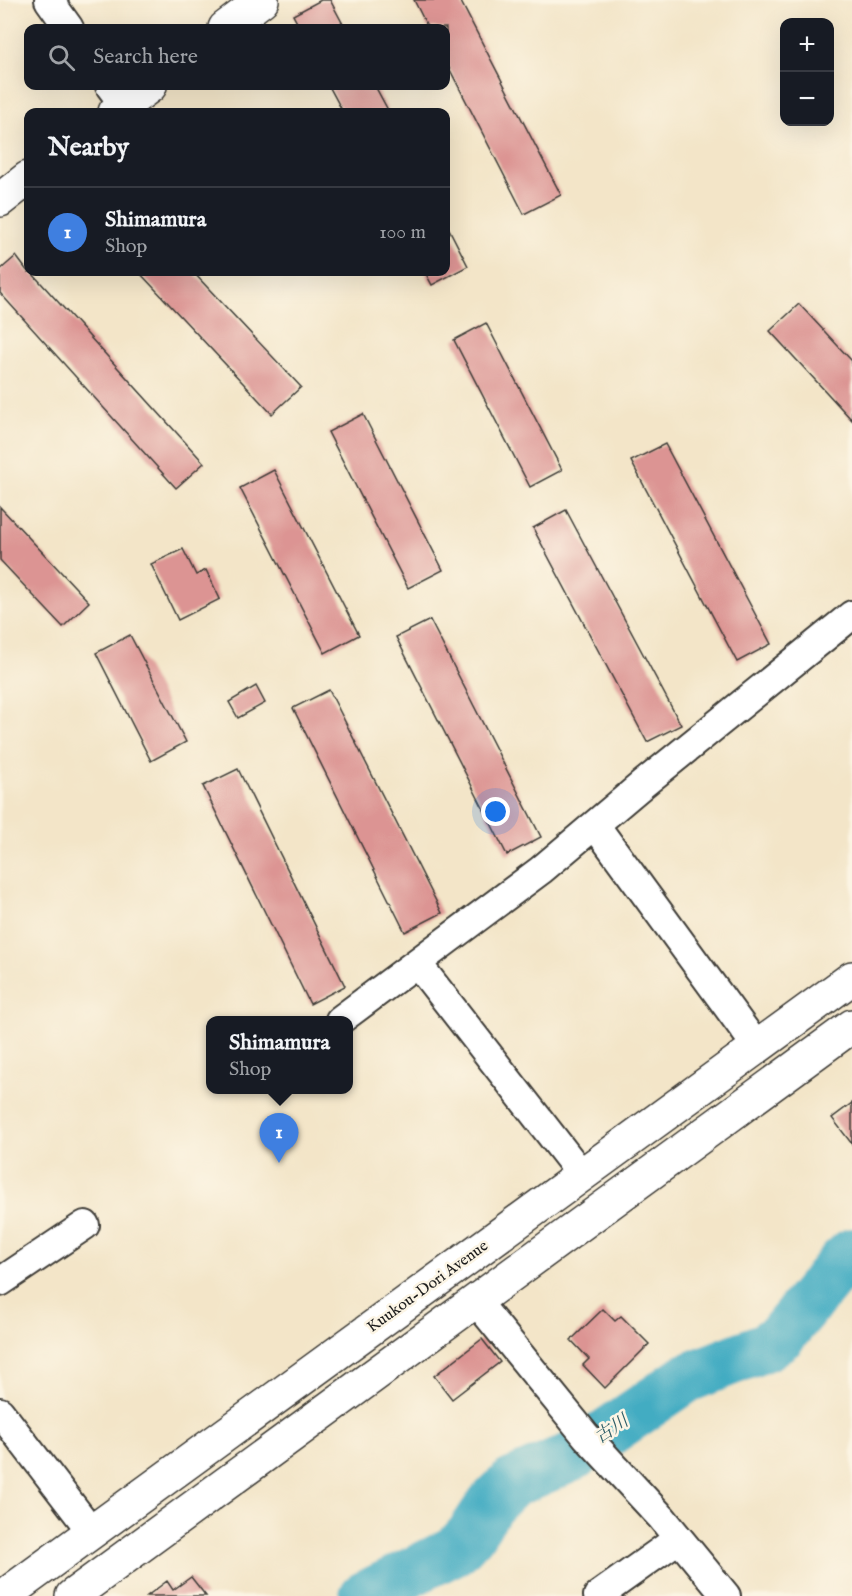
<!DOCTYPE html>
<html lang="en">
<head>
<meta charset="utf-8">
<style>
  :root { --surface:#171b24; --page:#242831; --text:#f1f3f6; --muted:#9ea1a6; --line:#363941; --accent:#d690ce }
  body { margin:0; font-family:"IM FELL English","Noto Serif JP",serif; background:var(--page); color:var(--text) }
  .controls { position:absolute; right:18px; top:18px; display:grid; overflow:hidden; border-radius:12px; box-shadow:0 6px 24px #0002 }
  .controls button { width:54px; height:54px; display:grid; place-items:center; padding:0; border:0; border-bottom:2px solid var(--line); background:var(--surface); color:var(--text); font:30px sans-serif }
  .you { position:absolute; left:496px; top:812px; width:21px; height:21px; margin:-15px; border:4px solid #fff; border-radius:50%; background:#1a73e8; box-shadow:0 0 0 9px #1a73e833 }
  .badge { display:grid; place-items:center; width:39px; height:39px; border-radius:50%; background:var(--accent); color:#fff; font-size:20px; font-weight:700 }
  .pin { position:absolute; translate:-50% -50px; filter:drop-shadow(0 2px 3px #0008) }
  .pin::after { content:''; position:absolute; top:32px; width:21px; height:18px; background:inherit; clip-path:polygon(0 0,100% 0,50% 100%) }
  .popup { position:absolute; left:206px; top:1016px; width:147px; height:78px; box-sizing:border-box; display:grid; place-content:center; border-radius:12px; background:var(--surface); filter:drop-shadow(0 2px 4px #0005); font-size:20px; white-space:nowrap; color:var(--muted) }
  .popup b { font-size:22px; color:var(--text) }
  .popup::after { content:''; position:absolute; left:50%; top:100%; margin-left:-12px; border:12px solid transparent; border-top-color:var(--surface) }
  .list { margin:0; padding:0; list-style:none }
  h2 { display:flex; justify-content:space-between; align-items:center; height:78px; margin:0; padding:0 24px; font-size:26px }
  h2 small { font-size:20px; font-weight:400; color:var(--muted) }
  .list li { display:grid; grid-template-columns:39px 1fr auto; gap:18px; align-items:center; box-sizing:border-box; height:90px; padding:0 24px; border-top:2px solid var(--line) }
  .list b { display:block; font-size:22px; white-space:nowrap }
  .list p { margin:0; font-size:20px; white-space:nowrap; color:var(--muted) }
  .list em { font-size:20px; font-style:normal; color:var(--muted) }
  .icon { flex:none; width:33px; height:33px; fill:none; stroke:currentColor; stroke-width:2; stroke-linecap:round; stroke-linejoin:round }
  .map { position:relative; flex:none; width:852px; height:1596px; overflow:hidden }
  .search { position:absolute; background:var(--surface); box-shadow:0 6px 24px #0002; left:24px; top:24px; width:426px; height:66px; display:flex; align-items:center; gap:15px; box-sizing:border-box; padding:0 21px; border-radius:12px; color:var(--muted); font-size:22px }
  .panel { position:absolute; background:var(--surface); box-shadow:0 6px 24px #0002; left:24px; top:108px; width:426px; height:168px; border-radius:12px }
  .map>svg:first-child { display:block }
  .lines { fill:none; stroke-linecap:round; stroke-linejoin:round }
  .river { stroke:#42acc2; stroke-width:50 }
  .building { fill:#dc9493 }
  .street-casing { stroke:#3c3a36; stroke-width:32 }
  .secondary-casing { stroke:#3c3a36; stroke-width:36 }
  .highway-casing { stroke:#3c3a36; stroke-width:36 }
  .street { stroke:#fff; stroke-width:28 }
  .secondary { stroke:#fff; stroke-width:33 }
  .highway { stroke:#fff; stroke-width:33 }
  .labels { text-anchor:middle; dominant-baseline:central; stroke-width:5; stroke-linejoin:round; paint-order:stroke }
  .street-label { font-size:16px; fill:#1c1c1c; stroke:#fcf5e5 }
  .water-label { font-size:18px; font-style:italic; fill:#2d5d67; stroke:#fcf5e5 }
</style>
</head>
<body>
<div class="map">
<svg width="852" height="1596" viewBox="0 0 852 1596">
  <rect width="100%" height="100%" fill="#fcf5e5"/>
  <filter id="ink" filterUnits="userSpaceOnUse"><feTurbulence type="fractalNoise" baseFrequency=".0167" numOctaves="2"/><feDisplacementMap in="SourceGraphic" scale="12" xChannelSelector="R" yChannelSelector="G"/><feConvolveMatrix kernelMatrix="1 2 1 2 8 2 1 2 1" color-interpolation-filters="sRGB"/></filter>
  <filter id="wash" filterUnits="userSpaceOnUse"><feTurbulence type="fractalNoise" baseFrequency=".008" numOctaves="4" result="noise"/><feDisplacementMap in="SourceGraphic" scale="24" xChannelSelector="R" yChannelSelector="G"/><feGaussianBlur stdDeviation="1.35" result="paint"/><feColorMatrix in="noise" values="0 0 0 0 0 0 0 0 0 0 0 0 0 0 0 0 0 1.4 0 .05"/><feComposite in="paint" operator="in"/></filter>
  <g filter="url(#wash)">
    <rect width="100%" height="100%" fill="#f3e5c8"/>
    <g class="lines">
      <path class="river" d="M364 1596 456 1550 470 1535 490 1505 512 1483 572 1457 687 1378 765 1347 781 1336 843 1261 852 1253"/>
    </g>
    <g id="blocks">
      <path class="building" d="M321 0H330L345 28H300L293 15Z
        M414 0H460L561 195 524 214 446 62V28H428Z
        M329 86H375L389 112H343Z
        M446 223 468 266 432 285 425 272H446Z
        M16 256 28 272H31L204 463 176 488 0 293V270Z
        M139 272H193L301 387 272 414Z
        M799 304 852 361V420L770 331Z
        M486 323 562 470 530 487 454 340Z
        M363 414 443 570 408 588 328 432Z
        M665 444 771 644 737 662 631 461Z
        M274 470 359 635 325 653 240 488Z
        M0 507 89 602 63 627 0 560Z
        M566 510 681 725 647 742 533 528Z
        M183 549 196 575 206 570 220 599 178 620 151 564Z
        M430 620 541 837 507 855 396 637Z
        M130 635 186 742 151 761 96 653Z
        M256 686 265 703 238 718 229 702Z
        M329 690 442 913 405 932 293 708Z
        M238 769 345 986 310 1004 203 786Z
        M852 1103V1144L832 1118Z
        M603 1309 615 1321 621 1316 649 1344 605 1388 583 1365 589 1359 571 1340Z
        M482 1339 500 1362 452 1399 434 1376Z
        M191 1577 206 1596H147L167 1581 173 1590Z"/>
    </g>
  </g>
  <g filter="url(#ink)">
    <use href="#blocks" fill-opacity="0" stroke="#3c3a36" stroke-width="1.5"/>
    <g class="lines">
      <g class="street-casing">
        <path id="street" d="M49 0 69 28
          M110 86 124 105
          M595 825 757 1047
          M417 963 582 1175
          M340 1020 541 870 643 784 852 615
          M0 1282 85 1225
          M476 1301 586 1436 662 1518 726 1596
          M0 1412 92 1532
          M598 1596 678 1539"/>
      </g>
      <g class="secondary-casing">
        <path id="secondary" d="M225 28 262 0
          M115 112 150 86
          M0 200 28 178"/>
      </g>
      <g class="highway-casing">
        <path id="highway" d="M4 1596 852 978
          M72 1596 852 1026"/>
      </g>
      <use href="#street" class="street"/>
      <use href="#secondary" class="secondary"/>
      <use href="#highway" class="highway"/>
    </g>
  </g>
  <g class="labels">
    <g class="street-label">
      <text transform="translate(428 1287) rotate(-36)">Kuukou-Dori Avenue</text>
    </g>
    <g class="water-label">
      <text transform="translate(612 1430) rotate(-34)">古川</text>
    </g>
  </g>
</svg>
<div class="controls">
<button>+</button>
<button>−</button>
</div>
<div class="you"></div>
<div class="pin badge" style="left:279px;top:1163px;background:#3f7fe0">1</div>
<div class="popup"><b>Shimamura</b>Shop</div>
<div class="search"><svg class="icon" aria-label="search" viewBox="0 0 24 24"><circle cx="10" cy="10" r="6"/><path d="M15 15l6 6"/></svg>Search here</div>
<section class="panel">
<h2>Nearby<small></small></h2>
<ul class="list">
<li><span class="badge" style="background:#3f7fe0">1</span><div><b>Shimamura</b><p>Shop</p></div><em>100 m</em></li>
</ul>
</section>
</div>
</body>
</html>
